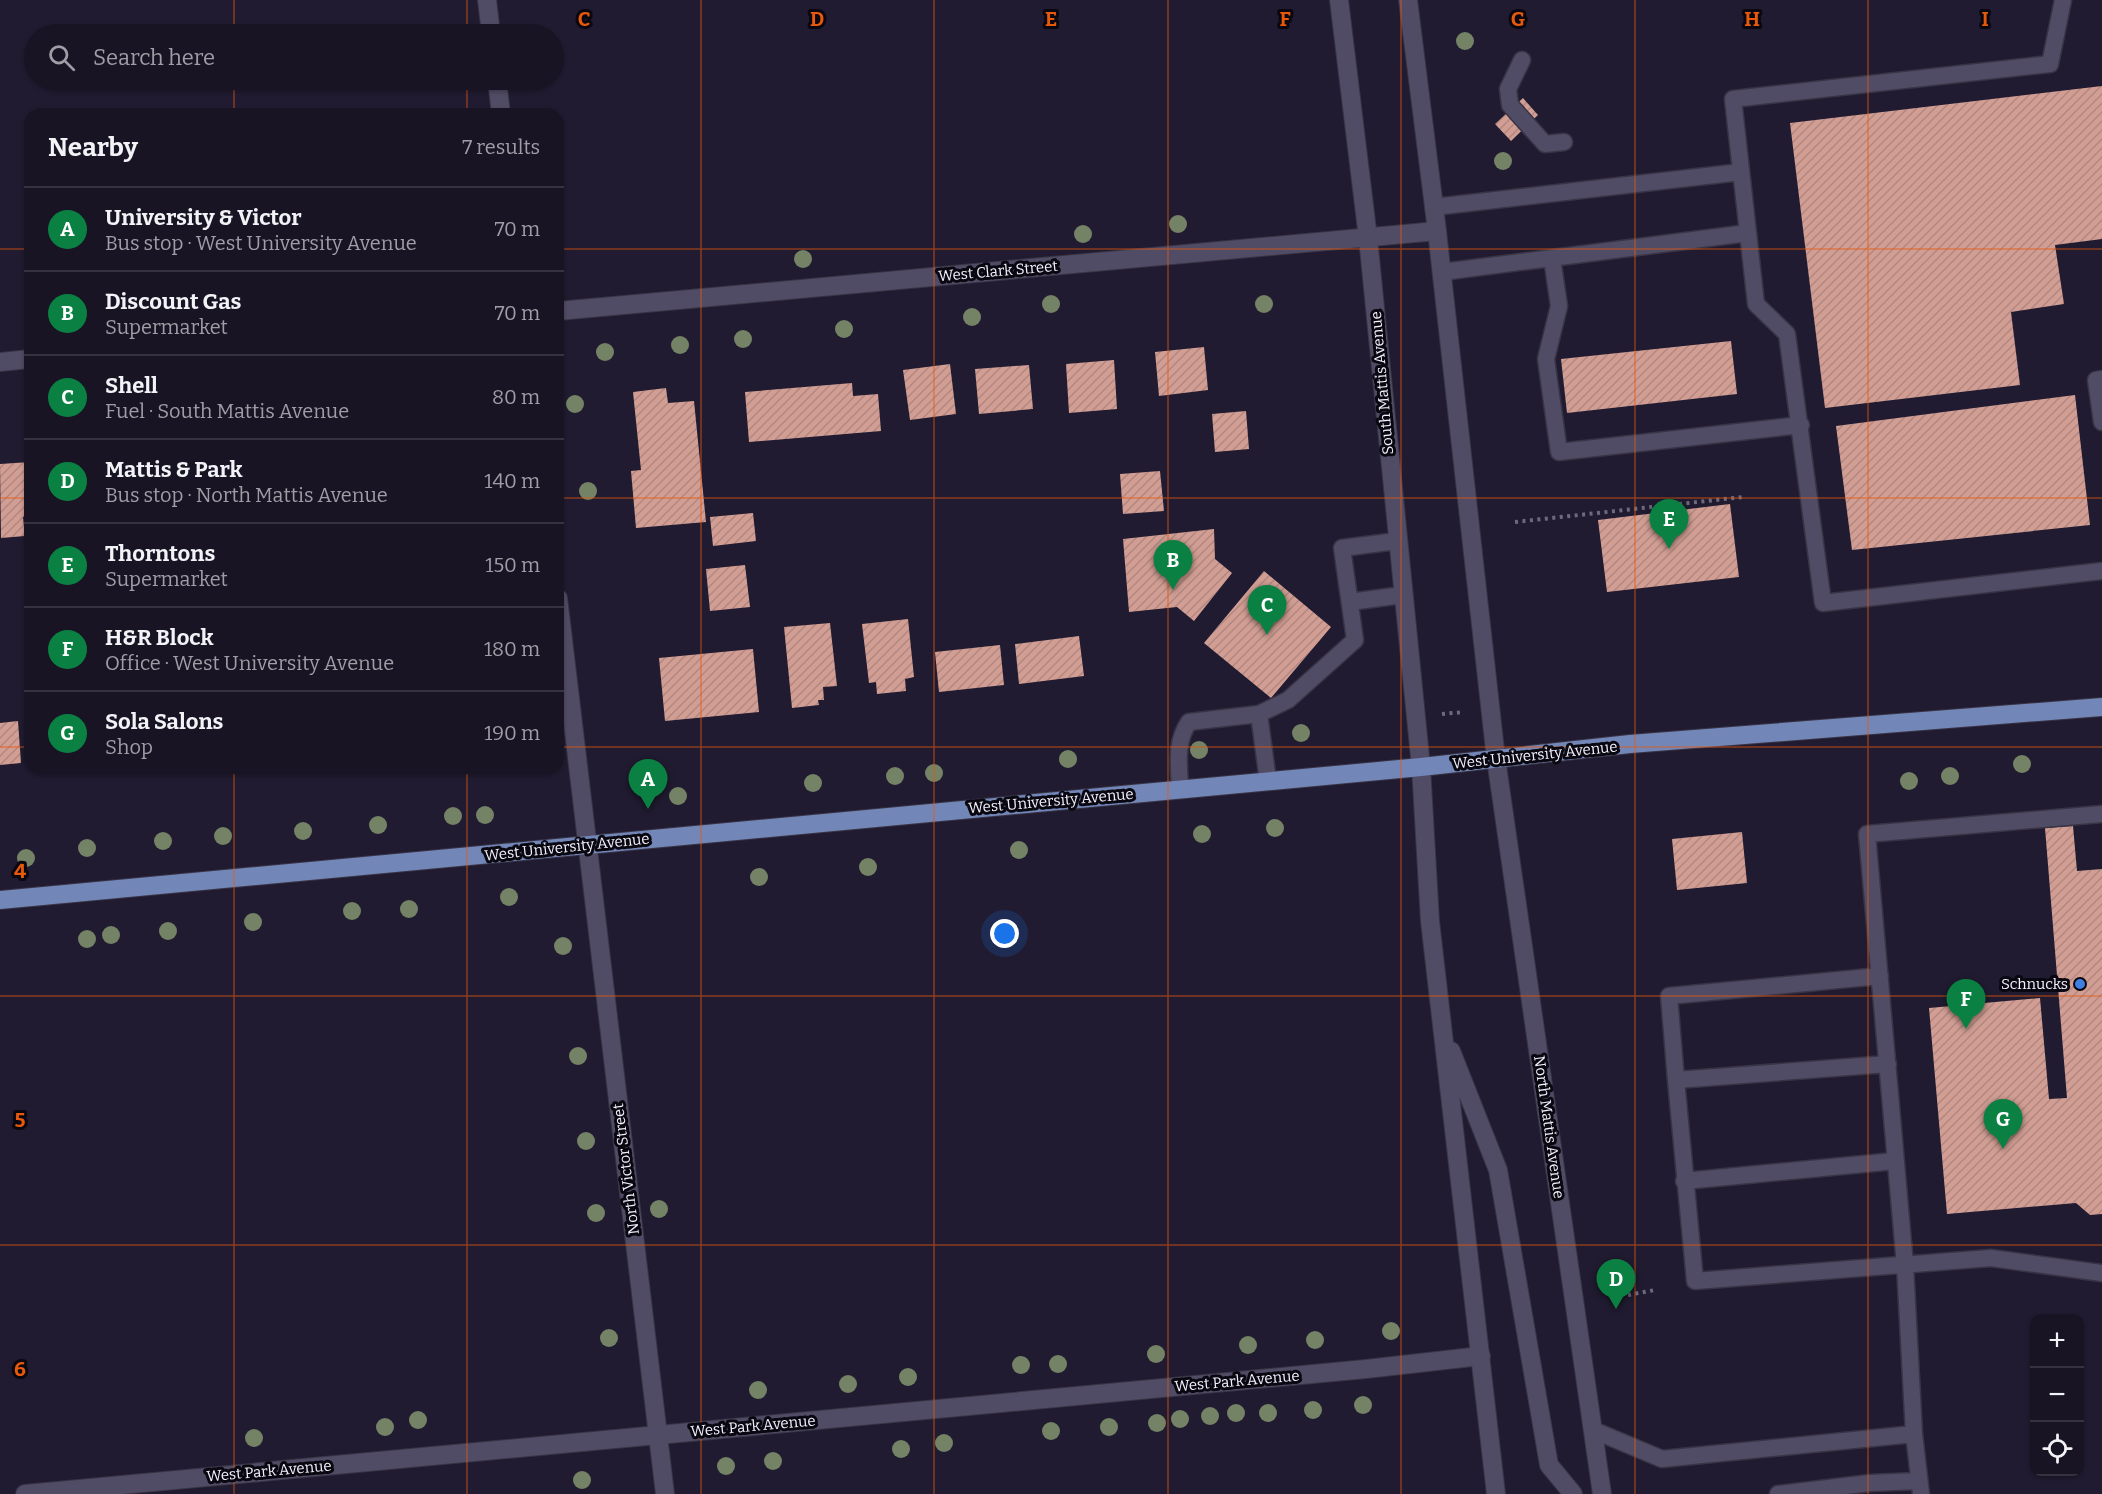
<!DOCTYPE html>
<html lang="en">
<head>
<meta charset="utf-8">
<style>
  :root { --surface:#181424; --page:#211d2c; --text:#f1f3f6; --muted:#9f9ea6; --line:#363341; --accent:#0b8043 }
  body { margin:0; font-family:Bitter,serif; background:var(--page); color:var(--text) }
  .controls { position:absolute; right:18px; bottom:18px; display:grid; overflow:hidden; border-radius:12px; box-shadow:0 2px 4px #0004 }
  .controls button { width:54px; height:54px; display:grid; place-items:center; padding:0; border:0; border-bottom:2px solid var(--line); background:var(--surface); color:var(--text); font:30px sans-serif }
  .you { position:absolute; left:1005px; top:934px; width:21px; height:21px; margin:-15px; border:4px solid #fff; border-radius:50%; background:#1a73e8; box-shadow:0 0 0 9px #1a73e833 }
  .badge { display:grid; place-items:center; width:39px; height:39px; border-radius:50%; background:var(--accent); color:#fff; font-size:20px; font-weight:700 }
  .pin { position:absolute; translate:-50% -50px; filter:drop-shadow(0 2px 3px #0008) }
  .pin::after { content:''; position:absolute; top:32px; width:21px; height:18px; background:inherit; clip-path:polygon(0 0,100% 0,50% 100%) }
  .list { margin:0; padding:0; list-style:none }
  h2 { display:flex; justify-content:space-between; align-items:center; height:78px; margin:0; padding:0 24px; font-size:26px }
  h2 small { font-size:20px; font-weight:400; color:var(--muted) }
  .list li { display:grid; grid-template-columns:39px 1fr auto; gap:18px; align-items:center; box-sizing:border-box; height:84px; padding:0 24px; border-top:2px solid var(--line) }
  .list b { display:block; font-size:22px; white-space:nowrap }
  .list p { margin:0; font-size:20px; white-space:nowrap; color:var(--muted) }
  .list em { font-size:20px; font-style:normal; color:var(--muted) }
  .icon { flex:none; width:33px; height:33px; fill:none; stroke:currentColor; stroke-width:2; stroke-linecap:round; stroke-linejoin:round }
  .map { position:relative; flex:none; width:2102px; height:1494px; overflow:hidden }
  .search { position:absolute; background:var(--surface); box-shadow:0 2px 4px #0004; left:24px; top:24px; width:540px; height:66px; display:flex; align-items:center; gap:15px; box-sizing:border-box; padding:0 21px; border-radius:33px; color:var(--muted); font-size:22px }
  .panel { position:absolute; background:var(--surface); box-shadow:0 2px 4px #0004; left:24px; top:108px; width:540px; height:666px; border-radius:18px }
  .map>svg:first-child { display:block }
  .building { fill:url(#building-hatch) }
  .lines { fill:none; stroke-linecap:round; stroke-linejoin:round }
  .lane-casing { stroke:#393445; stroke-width:19 }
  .street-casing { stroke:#393445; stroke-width:20 }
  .secondary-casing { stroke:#393445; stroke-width:20 }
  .primary-casing { stroke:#393445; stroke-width:20 }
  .path { stroke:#6e6a7c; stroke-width:4; stroke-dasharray:3 4.5; stroke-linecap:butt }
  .lane { stroke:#514c65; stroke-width:16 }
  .street { stroke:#514c65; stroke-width:18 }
  .secondary { stroke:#514c65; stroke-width:18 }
  .primary { stroke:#7286b8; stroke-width:18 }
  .tree { fill:#748266 }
  .grid { fill:none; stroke:#e8590c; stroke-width:1.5; stroke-opacity:0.55 }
  .shop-dot { fill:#3f7fe0; stroke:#090710; stroke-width:2 }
  .labels { text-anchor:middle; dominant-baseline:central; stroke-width:6; stroke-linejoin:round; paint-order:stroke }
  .street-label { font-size:15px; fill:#f3f1fd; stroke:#090710 }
  .poi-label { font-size:15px; fill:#f3f1fd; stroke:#090710; text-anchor:end }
  .grid-label { font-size:20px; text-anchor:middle; font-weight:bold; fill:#e8590c; stroke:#090710; stroke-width:6; stroke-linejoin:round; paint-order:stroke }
</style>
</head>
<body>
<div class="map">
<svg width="2102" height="1494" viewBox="0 0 2102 1494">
  <defs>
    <pattern id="building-hatch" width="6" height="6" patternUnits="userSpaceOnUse" patternTransform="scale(1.5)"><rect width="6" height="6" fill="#d29e93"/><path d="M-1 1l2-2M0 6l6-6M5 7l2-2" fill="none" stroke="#b08881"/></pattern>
  </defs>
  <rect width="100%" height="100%" fill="#201b30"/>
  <path class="building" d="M2102 86V239L2055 245 2064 304 2011 312 2020 385 1825 408 1790 123Z
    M1523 98 1538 115 1511 141 1495 124Z
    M1731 341 1737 394 1567 413 1561 359Z
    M1204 347 1208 390 1159 396 1155 352Z
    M1114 360 1117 409 1069 413 1066 364Z
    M950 364 956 414 910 420 903 370Z
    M1029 365 1033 409 979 414 975 369Z
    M852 383 853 396 878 394 881 431 749 442 745 392Z
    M666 388 668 403 694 401 706 522 636 528 631 471 641 470 633 392Z
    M2075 395 2090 525 1852 550 1836 426Z
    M1246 411 1249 449 1215 452 1212 414Z
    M30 462V516L23 517 25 536 1 538 0 464Z
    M1160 471 1164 511 1123 514 1120 474Z
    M1730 504 1739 577 1607 592 1598 520Z
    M753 513 756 541 713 546 710 517Z
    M1214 529 1215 559 1232 573 1194 621 1177 607 1129 612 1123 539Z
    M745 565 750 607 710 611 706 569Z
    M1264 571 1331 627 1271 698 1204 643Z
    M908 619 914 677 905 679 906 691 877 694 876 682 869 683 862 624Z
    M830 623 837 686 823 687 824 700H818L819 705 792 708 784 627Z
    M1079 636 1084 676 1019 684 1015 644Z
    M1000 645 1004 685 939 692 935 652Z
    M753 649 759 712 665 721 659 658Z
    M18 721 21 763 0 765V723Z
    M2073 826 2077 871 2102 869V1214L2090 1215 2076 1203 1947 1214 1929 1008 2040 998 2049 1099 2067 1098 2045 828Z
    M1742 832 1747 883 1677 890 1672 839Z"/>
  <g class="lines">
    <g class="lane-casing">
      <path id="lane" d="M2063 0 2050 64 1733 99 1756 304 1787 334 1823 603 2102 571
        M1522 60 1508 89 1510 105 1545 144 1564 142
        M1434 207 1741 172
        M1552 258 1559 306 1546 359 1559 452 1801 425
        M1442 272 1748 233
        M2102 379 2096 380 2102 422
        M1350 602 1402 595
        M1268 781 1259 714 1288 700 1355 640 1342 548 1397 541
        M1180 789C1179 765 1175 742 1189 722L1259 714
        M1888 1064 1676 1080 1695 1281 1991 1258 2102 1273
        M1676 1080 1669 996 1880 976
        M1684 1181 1895 1161
        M1593 1430 1662 1459 1914 1434
        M1778 1494 1870 1483 1917 1481
        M1921 1494 1914 1434 1905 1265 1867 834 2102 814"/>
    </g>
    <g class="street-casing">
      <path id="street" d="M487 0 491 34
        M497 80 501 114
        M558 311 1437 231
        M0 362 30 359
        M558 598 665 1494
        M25 1494 1366 1369 1481 1356"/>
    </g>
    <g class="secondary-casing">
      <path id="secondary" d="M1339 0 1368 238 1421 767 1430 921 1496 1494
        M1408 0 1437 231 1496 759 1602 1494
        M1451 1051 1498 1170 1549 1465 1573 1494"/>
    </g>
    <g class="primary-casing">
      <path id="primary" d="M0 900 1421 767 1630 744 2102 707"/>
    </g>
    <path class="path" d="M1515 522 1743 497
      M1442 714 1464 712
      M1628 1295 1655 1290"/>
    <use href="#lane" class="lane"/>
    <use href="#street" class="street"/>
    <use href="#secondary" class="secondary"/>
    <use href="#primary" class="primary"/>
  </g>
  <g class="tree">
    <circle cx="1465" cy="41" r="9"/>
    <circle cx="1503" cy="161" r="9"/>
    <circle cx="1178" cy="224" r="9"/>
    <circle cx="1083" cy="234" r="9"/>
    <circle cx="803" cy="259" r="9"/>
    <circle cx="1051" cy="304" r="9"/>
    <circle cx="1264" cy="304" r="9"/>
    <circle cx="972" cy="317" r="9"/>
    <circle cx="844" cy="329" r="9"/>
    <circle cx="743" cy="339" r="9"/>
    <circle cx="680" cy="345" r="9"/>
    <circle cx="605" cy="352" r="9"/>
    <circle cx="575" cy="404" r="9"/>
    <circle cx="588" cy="491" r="9"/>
    <circle cx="1301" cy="733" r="9"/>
    <circle cx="1199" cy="750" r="9"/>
    <circle cx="1068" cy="759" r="9"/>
    <circle cx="2022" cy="764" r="9"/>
    <circle cx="934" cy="773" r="9"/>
    <circle cx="895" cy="776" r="9"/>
    <circle cx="1950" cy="776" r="9"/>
    <circle cx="1909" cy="781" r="9"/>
    <circle cx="813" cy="783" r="9"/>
    <circle cx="678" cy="796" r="9"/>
    <circle cx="485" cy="815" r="9"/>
    <circle cx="453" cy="816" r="9"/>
    <circle cx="378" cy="825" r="9"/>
    <circle cx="1275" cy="828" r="9"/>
    <circle cx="303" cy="831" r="9"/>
    <circle cx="1202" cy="834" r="9"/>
    <circle cx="223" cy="836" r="9"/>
    <circle cx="163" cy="841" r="9"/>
    <circle cx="87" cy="848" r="9"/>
    <circle cx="1019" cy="850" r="9"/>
    <circle cx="26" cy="858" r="9"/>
    <circle cx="868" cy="867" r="9"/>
    <circle cx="759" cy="877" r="9"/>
    <circle cx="509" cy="897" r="9"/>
    <circle cx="409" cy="909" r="9"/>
    <circle cx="352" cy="911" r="9"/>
    <circle cx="253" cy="922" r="9"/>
    <circle cx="168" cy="931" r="9"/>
    <circle cx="111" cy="935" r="9"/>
    <circle cx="87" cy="939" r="9"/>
    <circle cx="563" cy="946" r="9"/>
    <circle cx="578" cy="1056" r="9"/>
    <circle cx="586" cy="1141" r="9"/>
    <circle cx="659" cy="1209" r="9"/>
    <circle cx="596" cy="1213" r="9"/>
    <circle cx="1391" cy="1331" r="9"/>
    <circle cx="609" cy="1338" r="9"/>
    <circle cx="1315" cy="1340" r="9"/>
    <circle cx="1248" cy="1345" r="9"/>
    <circle cx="1156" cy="1354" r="9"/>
    <circle cx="1058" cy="1364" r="9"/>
    <circle cx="1021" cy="1365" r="9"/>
    <circle cx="908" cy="1377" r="9"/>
    <circle cx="848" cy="1384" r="9"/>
    <circle cx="758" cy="1390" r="9"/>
    <circle cx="1363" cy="1405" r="9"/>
    <circle cx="1313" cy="1410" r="9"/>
    <circle cx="1236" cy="1413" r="9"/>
    <circle cx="1268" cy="1413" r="9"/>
    <circle cx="1210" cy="1416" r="9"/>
    <circle cx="1180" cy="1419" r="9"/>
    <circle cx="418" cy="1420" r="9"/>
    <circle cx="1157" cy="1423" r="9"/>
    <circle cx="385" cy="1427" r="9"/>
    <circle cx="1109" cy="1427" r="9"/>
    <circle cx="1051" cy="1431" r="9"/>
    <circle cx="254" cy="1438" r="9"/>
    <circle cx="944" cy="1443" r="9"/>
    <circle cx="901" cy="1449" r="9"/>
    <circle cx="773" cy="1461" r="9"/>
    <circle cx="726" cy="1466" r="9"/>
    <circle cx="582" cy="1480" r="9"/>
  </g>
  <path class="grid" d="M234 0V34M467 0V34M701 0V1494M934 0V1494M1168 0V1494M1401 0V1494M1635 0V1494M1868 0V1494M234 80V114M467 80V114M0 249H30M558 249H2102M0 498H30M558 498H2102M0 747H30M558 747H2102M234 768V1494M467 768V1494M0 996H2102M0 1245H2102"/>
  <circle class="shop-dot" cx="2080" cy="984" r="6"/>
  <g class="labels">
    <g class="street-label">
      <text transform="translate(998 271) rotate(-5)">West Clark Street</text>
      <text transform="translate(1382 383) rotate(-95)">South Mattis Avenue</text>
      <text transform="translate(1535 755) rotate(-6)">West University Avenue</text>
      <text transform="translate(1051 801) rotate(-5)">West University Avenue</text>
      <text transform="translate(567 847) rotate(-6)">West University Avenue</text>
      <text transform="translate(1549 1127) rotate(82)">North Mattis Avenue</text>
      <text transform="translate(626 1169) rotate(-97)">North Victor Street</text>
      <text transform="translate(1237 1381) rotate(-5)">West Park Avenue</text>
      <text transform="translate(753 1426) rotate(-5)">West Park Avenue</text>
      <text transform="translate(269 1471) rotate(-5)">West Park Avenue</text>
    </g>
    <g class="poi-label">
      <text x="2068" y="984">Schnucks</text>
    </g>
  </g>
  <g class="grid-label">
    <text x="584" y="26">C</text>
    <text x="817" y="26">D</text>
    <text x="1051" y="26">E</text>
    <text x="1285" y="26">F</text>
    <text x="1518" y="26">G</text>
    <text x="1752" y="26">H</text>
    <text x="1985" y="26">I</text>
    <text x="20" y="878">4</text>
    <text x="20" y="1127">5</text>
    <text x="20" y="1376">6</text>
  </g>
</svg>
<div class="controls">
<button>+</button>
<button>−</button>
<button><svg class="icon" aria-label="locate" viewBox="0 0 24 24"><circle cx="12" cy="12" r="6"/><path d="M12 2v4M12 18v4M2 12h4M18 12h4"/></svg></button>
</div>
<div class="you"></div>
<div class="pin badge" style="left:648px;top:809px">A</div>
<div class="pin badge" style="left:1173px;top:590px">B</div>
<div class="pin badge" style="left:1267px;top:635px">C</div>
<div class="pin badge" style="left:1616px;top:1309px">D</div>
<div class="pin badge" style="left:1669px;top:549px">E</div>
<div class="pin badge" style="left:1966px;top:1029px">F</div>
<div class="pin badge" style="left:2003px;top:1149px">G</div>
<div class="search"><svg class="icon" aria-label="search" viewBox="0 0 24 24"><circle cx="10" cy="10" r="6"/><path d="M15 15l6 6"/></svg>Search here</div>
<section class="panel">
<h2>Nearby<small>7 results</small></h2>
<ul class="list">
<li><span class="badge">A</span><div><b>University &amp; Victor</b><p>Bus stop · West University Avenue</p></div><em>70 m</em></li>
<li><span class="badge">B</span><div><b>Discount Gas</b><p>Supermarket</p></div><em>70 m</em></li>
<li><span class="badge">C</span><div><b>Shell</b><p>Fuel · South Mattis Avenue</p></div><em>80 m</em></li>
<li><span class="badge">D</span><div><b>Mattis &amp; Park</b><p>Bus stop · North Mattis Avenue</p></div><em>140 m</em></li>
<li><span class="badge">E</span><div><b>Thorntons</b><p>Supermarket</p></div><em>150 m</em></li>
<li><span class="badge">F</span><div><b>H&amp;R Block</b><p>Office · West University Avenue</p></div><em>180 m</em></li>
<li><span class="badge">G</span><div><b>Sola Salons</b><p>Shop</p></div><em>190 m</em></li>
</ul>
</section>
</div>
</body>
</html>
